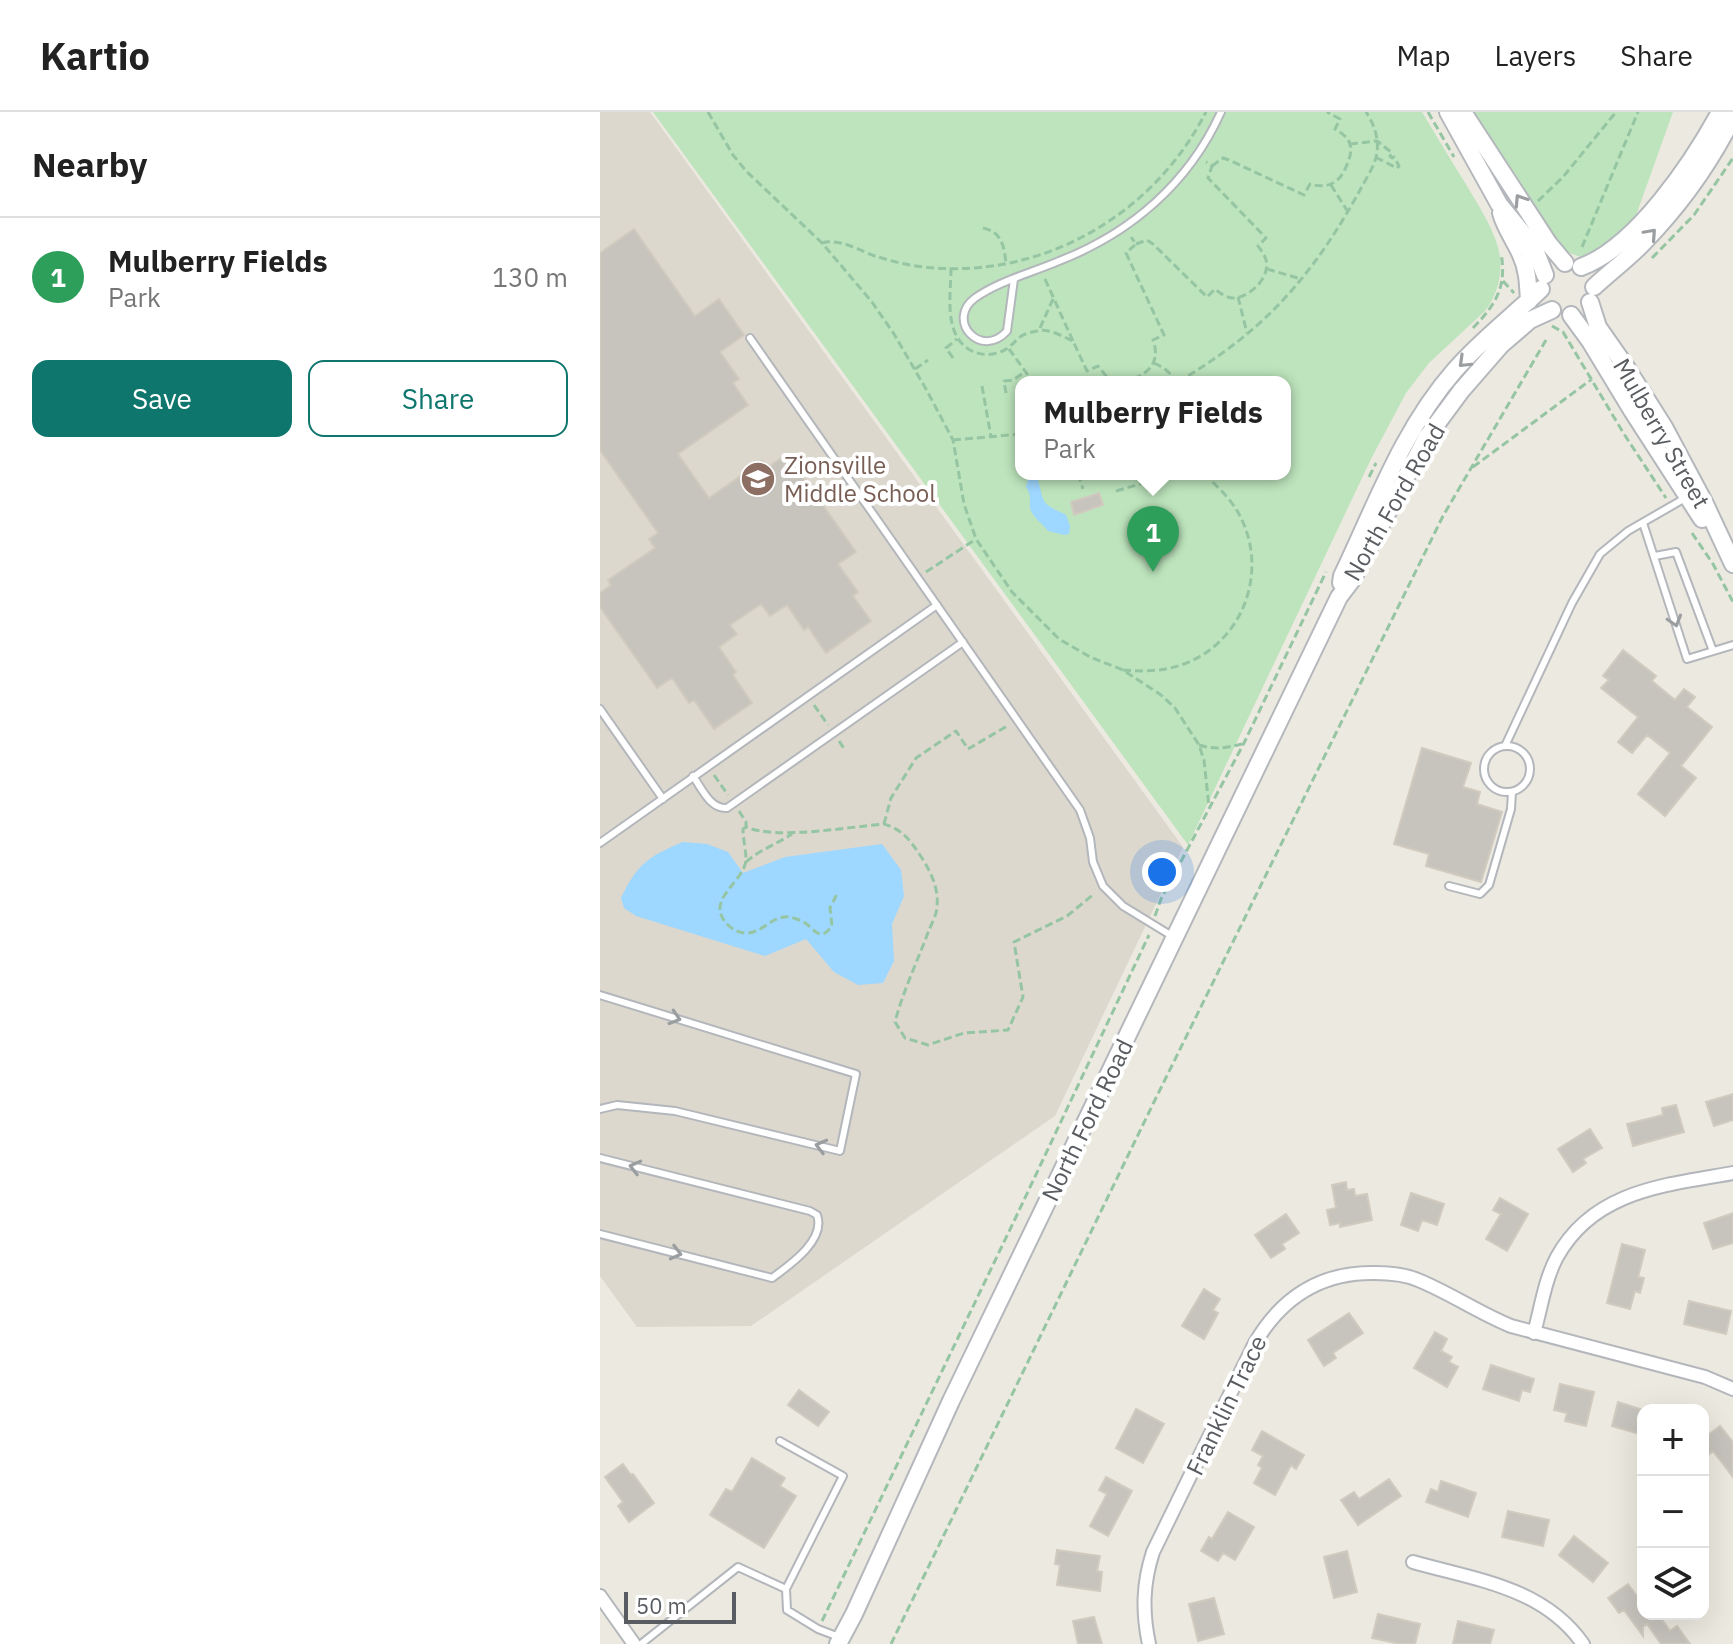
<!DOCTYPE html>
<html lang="en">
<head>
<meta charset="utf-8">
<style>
  :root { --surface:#fff; --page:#f2f2f2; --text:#222; --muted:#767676; --line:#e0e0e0; --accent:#0f766e }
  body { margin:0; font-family:"IBM Plex Sans",sans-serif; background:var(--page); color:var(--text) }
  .controls { position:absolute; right:24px; bottom:24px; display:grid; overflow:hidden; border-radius:16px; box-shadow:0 8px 32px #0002 }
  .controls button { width:72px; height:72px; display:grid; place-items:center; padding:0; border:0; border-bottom:2px solid var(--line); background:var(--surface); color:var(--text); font:40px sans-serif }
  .scale { position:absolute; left:24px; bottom:20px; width:112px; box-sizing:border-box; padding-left:8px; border:4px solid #595d61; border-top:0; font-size:22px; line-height:28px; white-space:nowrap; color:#595d61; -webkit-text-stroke:6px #fff; paint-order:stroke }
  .you { position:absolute; left:562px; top:760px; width:28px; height:28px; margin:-20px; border:6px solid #fff; border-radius:50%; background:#1a73e8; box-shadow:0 0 0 12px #1a73e833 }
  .badge { display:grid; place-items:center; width:52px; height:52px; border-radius:50%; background:var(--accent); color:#fff; font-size:26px; font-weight:700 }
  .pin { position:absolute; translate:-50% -66px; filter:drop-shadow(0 2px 4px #0008) }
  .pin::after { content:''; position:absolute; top:42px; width:28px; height:24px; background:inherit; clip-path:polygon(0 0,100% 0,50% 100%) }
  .popup { position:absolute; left:415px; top:264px; width:276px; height:104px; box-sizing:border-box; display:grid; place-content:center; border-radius:16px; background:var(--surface); filter:drop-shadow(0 2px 6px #0005); font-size:26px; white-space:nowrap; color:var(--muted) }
  .popup b { font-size:30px; color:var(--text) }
  .popup::after { content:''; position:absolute; left:50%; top:100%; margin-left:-16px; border:16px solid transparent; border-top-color:var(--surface) }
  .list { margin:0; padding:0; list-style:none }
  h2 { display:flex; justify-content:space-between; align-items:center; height:104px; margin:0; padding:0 32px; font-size:34px }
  h2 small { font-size:26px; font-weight:400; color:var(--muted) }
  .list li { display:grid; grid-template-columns:52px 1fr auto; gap:24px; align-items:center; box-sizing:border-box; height:120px; padding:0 32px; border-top:2px solid var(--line) }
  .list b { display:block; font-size:30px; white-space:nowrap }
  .list p { margin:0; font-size:26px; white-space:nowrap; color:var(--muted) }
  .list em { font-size:26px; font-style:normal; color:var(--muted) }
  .actions { display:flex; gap:16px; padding:24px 32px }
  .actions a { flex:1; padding:18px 0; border:2px solid var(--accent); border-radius:16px; text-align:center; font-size:28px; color:var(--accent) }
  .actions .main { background:var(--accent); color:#fff }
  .icon { flex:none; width:44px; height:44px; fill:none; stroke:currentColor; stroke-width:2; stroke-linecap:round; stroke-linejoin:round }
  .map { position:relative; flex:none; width:1133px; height:1532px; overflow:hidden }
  header { display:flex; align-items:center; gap:48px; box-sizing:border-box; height:112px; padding:0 40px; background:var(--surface); border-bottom:2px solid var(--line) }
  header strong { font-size:38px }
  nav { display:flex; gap:44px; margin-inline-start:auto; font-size:28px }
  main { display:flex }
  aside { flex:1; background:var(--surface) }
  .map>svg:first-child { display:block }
  .education { fill:#dcd8ce }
  .green { fill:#bde4bc; fill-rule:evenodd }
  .water { fill:#9ed7ff }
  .building { fill:#c7c4be; stroke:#d1cbbf; stroke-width:2 }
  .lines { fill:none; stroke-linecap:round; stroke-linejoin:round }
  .lane-casing { stroke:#b3b7bb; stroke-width:10 }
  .street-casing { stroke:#b3b7bb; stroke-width:16 }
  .secondary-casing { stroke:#b4b8bd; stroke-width:20 }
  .path { stroke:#95c5a2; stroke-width:3; stroke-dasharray:8 4; stroke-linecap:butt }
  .lane { stroke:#fff; stroke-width:6 }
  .street { stroke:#fff; stroke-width:12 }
  .secondary { stroke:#fff; stroke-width:16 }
  .oneway { stroke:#9b9ea0 }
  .labels { text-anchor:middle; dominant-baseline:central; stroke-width:8; stroke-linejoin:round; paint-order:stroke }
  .street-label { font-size:24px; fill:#595d61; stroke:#fff }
  .education-label { font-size:24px; fill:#785e54; stroke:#fff; text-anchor:start }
</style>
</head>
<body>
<header>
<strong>Kartio</strong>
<nav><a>Map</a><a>Layers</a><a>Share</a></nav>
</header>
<main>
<aside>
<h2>Nearby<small></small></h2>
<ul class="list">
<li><span class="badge" style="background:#2e9e5b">1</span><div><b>Mulberry Fields</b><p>Park</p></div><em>130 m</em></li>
</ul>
<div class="actions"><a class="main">Save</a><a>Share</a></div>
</aside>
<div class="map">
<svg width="1133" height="1532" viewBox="0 0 1133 1532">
  <rect width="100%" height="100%" fill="#ece9e0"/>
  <path class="education" d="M0 0H50L583 735 455 1004 151 1214 37 1215 0 1164Z"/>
  <path class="green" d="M53 0H822C837 25 852 50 867 74 878 93 892 114 898 135 904 157 899 181 885 199L829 251 806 281 772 345 588 733ZM421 270H685V362H421Z
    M871 0H1073L1034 109 1006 136 984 146 972 142 960 135Z"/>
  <path class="water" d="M433 362H438L440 366 438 368C445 395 441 390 466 403L470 414 469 422 465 423 448 419C442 411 432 405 430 396 429 387 432 384 426 375L429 363Z
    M83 730 107 732 128 740 143 761 185 745 282 732 301 758 304 784 292 812 294 849 283 871 258 873 234 860 206 827 165 844 36 804 24 796 21 786C37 752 49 744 83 730Z"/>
  <path class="building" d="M34 117 95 204 119 187 144 223 120 240 139 267 133 271 148 293 78 342 109 386 162 349 167 356 187 342 256 440 238 452 258 480 253 484 271 509 226 541 208 515 204 518 187 493 170 504 161 492 130 513 137 522 119 535 136 560 133 563 152 591 114 617 94 588 89 591 72 566 57 576 0 495V481L11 473 8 468 55 436 49 427 58 421 0 338V141Z
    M499 381 503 393 474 403 471 390Z
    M1023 538 1056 564 1052 569 1075 588 1084 577 1095 585 1087 595 1112 615 1081 654 1096 666 1065 704 1038 682 1070 641 1047 623 1032 641 1018 630 1038 605 1001 576 1009 568 1003 564Z
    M822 636 871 651 863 675 880 680 877 692 902 700 881 770 826 754 829 742 794 732Z
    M1133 982V1008L1114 1014 1106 990Z
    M1076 993 1084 1020 1033 1034 1027 1012 1063 1003 1062 996Z
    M990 1017 1002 1036 983 1047 986 1051 973 1060 958 1037Z
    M746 1070 747 1078 754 1077 755 1084 767 1082 772 1108 740 1115V1111L730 1113 727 1098 736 1096 732 1073Z
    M811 1081 844 1092 837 1113 822 1108 818 1119 801 1113Z
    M900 1086 928 1102 907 1139 886 1127 901 1102 893 1098Z
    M1133 1101V1131L1113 1137 1104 1111Z
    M686 1102 699 1121 682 1132 685 1137 671 1146 655 1123Z
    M1022 1132 1045 1138 1038 1165 1044 1166 1040 1181 1035 1179 1030 1197 1007 1191Z
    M604 1177 620 1187 613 1198 618 1201 604 1227 582 1214Z
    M1089 1189 1131 1199 1126 1222 1084 1212Z
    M749 1201 763 1221 733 1241 736 1246 724 1254 708 1228Z
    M835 1220 847 1227 841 1239 852 1245 849 1250 858 1255 847 1275 814 1256Z
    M891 1253 934 1267 930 1280 922 1278 919 1289 883 1277Z
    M960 1272 994 1280 986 1314 965 1309 967 1301 954 1298Z
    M199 1278 229 1300 218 1314 188 1293Z
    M1018 1290 1043 1298V1323L1012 1314Z
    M536 1297 564 1312 543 1351 516 1336Z
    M1120 1314 1133 1330V1365L1113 1339 1103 1347V1327Z
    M662 1319 704 1343 696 1357 691 1353 675 1383 654 1371 662 1356 658 1353 663 1344 652 1338Z
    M152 1346 185 1366 180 1374 196 1384 164 1436 110 1403 126 1377 132 1380Z
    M23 1352 31 1363 33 1362 54 1391 29 1410 18 1394 23 1390 5 1365Z
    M506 1365 532 1379 508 1424 490 1414 507 1382 499 1378Z
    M789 1367 801 1384 758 1413 741 1388 754 1380 759 1387Z
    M841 1369 876 1381 868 1405 826 1390 831 1377 838 1380Z
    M908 1399 949 1408 943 1434 902 1425Z
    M628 1400 654 1415 635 1448 623 1441 618 1449 601 1439 609 1425 612 1427Z
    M974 1424 1008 1451 993 1470 959 1443Z
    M457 1438 500 1444 497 1459 502 1460 500 1479 457 1473 460 1453 455 1452Z
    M747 1439 757 1480 734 1486 724 1445Z
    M1028 1472 1043 1492V1502H1061L1059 1503 1070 1519 1077 1514 1090 1532H1061L1047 1512 1043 1515V1524L1024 1498 1019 1501 1008 1486Z
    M614 1486 624 1522 598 1529 589 1492Z
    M778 1502 820 1512 815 1532H800L772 1526Z
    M494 1505 502 1532H478L473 1509Z
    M858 1509 894 1518 890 1532H853Z"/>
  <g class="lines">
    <g class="lane-casing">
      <path id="lane" d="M414 167 407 219C381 248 345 208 375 186 399 169 431 161 459 149 531 121 589 71 621 0
        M150 226 480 698 490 726 493 750 503 774 523 794 572 824
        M1043 411 1087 547 1133 533
        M1055 444 1076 440 1113 539
        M0 597 63 687
        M905 634 972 491 1000 442 1028 419 1087 385
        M884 657a23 23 0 1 1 46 0a23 23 0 1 1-46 0Z
        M93 664C102 677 110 697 127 696L363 530
        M0 731 337 493
        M849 774 880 782 889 773 911 697 912 680
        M0 883 256 962 240 1039 75 999 17 993 0 997
        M0 1046 210 1099 217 1103C226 1128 190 1153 172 1166L0 1122
        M186 1477 187 1498 218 1517 239 1525
        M41 1532 138 1455 186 1477 243 1364 180 1329"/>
    </g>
    <g class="street-casing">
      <path id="street" d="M934 1221C941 1196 945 1167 957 1145 994 1078 1066 1073 1133 1061
        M813 1450C876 1468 943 1475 983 1532
        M0 1484 34 1532
        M549 1532C542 1499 543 1471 553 1440L655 1231C682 1185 722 1160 775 1161 790 1161 804 1162 818 1168 850 1181 879 1201 911 1214L1105 1265 1133 1277"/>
    </g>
    <g class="secondary-casing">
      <path id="secondary" d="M848 0 899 92 934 135 945 163
        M863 0 949 132 965 151
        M901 101C905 116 915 129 921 143 928 158 928 173 929 189
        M981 155C1036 135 1093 50 1120 0
        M994 175C1010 160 1029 146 1044 130 1081 92 1110 51 1133 5
        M990 190 998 215 1026 255 1064 315 1105 392 1133 452
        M971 203 990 229 1033 300 1102 407
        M741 471 742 464C776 393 803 317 855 258 881 228 913 204 941 177
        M238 1532 254 1502 351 1289 739 485 752 468 827 325 861 279 901 233 930 208 952 198"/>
    </g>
    <path class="path" d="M108 0 133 43 147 60 222 131 272 190 294 222 326 277 353 328 364 392 376 427 412 480 459 527 490 545 523 558 561 583 575 596 599 633 604 648 609 695
      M828 0 854 45
      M750 32 777 29 791 40 792 42 790 44 792 46 794 45 799 54 797 56 777 46
      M612 54 623 46 629 48 704 83 710 72C727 77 739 72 746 55 754 37 753 27 735 17L740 7 727 0
      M731 73 748 100
      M938 89 963 65 1016 0
      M383 116C402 120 404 134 406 151
      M222 131C240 126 258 138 275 144 288 148 302 152 316 154 436 171 552 106 606 0
      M536 132 547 128 553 132 607 185 615 177C620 181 625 185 632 186 646 187 664 171 666 158 669 148 663 141 658 134L666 126 608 66 612 54 606 50
      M982 135 1038 0
      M1052 146 1094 103 1133 46
      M351 156C351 183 343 222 370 238 379 243 390 244 400 240 409 237 413 231 420 225 423 222 432 220 437 219 448 216 462 224 473 229L487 259 498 254 507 265 520 270
      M667 157 701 167
      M445 167 473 229
      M903 169 914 181
      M638 185 647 221
      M952 214 963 220 1024 322 1066 386
      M440 216 453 187
      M873 216C896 192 907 175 901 141
      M409 237 433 270
      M353 246 346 236 357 227
      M554 251 564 256 579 270
      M315 257 328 248
      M522 270C545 265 562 253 553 228L564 223 526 141 536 132 531 125
      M578 270C608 252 637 232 663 208 703 171 733 127 759 80 765 68 775 54 777 41 779 26 774 12 766 0
      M382 274 391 325
      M406 281 404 269 413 268 426 259
      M353 328 421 322
      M873 355 992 267
      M478 362 483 377
      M769 365 776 351
      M516 379 547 370 545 362
      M1092 421 1113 452 1133 490
      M326 460 376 427
      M523 558C544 560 565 559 584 552 643 530 669 460 640 404 632 388 617 374 604 362
      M214 593 228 613
      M239 629 245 638
      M599 633C615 638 626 636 642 632
      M114 663 128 683
      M139 699 146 710V715C177 728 248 715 284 712 303 718 309 727 320 743 330 758 339 776 337 794 337 802 332 811 329 818 318 848 303 879 295 910L305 926 328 933 364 921 408 918 423 885 414 830 467 804 494 782
      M284 712 291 686 316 646 356 619 368 637 409 613
      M146 715 143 717C143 727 146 738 146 748 144 771 103 788 128 813 133 818 138 820 145 821 163 822 172 802 191 805 193 806 200 808 202 809 214 815 219 832 232 814L230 796 237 782
      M146 750C159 738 177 732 192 722
      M555 804 561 787 644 631 726 460
      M222 1509 415 1107 549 823
      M291 1532 553 992 843 404 946 228"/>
    <use href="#lane" class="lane"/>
    <use href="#street" class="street"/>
    <use href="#secondary" class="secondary"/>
  </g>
  <defs><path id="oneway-chevron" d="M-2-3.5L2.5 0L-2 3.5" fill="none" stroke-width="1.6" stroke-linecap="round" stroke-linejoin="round" transform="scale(2)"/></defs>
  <g class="oneway">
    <use href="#oneway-chevron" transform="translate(920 88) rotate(-123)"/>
    <use href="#oneway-chevron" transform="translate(1051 122) rotate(-48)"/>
    <use href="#oneway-chevron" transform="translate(864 250) rotate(136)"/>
    <use href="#oneway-chevron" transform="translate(1075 509) rotate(73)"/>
    <use href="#oneway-chevron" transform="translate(75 906) rotate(17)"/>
    <use href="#oneway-chevron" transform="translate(221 1034) rotate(-166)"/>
    <use href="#oneway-chevron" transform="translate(35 1055) rotate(-166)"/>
    <use href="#oneway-chevron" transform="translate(76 1141) rotate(14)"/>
  </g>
  <defs>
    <g id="school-disc" transform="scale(1.8)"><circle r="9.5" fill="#8d6e63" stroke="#fff"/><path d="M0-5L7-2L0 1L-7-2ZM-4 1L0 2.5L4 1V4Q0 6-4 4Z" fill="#fff"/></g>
  </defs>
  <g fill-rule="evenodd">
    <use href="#school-disc" x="158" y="367"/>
  </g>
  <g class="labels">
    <g class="street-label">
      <text transform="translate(1062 321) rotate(60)">Mulberry Street</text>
      <text transform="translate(794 390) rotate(-60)">North Ford Road</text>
      <text transform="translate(487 1008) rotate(-64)">North Ford Road</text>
      <text transform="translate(626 1293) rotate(-64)">Franklin Trace</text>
    </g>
    <g class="education-label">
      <text x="184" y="353">Zionsville<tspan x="184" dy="28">Middle School</tspan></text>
    </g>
  </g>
</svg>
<div class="controls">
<button>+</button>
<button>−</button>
<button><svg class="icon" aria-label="layers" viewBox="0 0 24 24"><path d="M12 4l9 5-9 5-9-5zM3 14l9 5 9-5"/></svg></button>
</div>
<div class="scale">50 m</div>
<div class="you"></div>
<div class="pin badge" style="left:553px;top:460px;background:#2e9e5b">1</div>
<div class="popup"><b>Mulberry Fields</b>Park</div>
</div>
</main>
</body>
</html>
